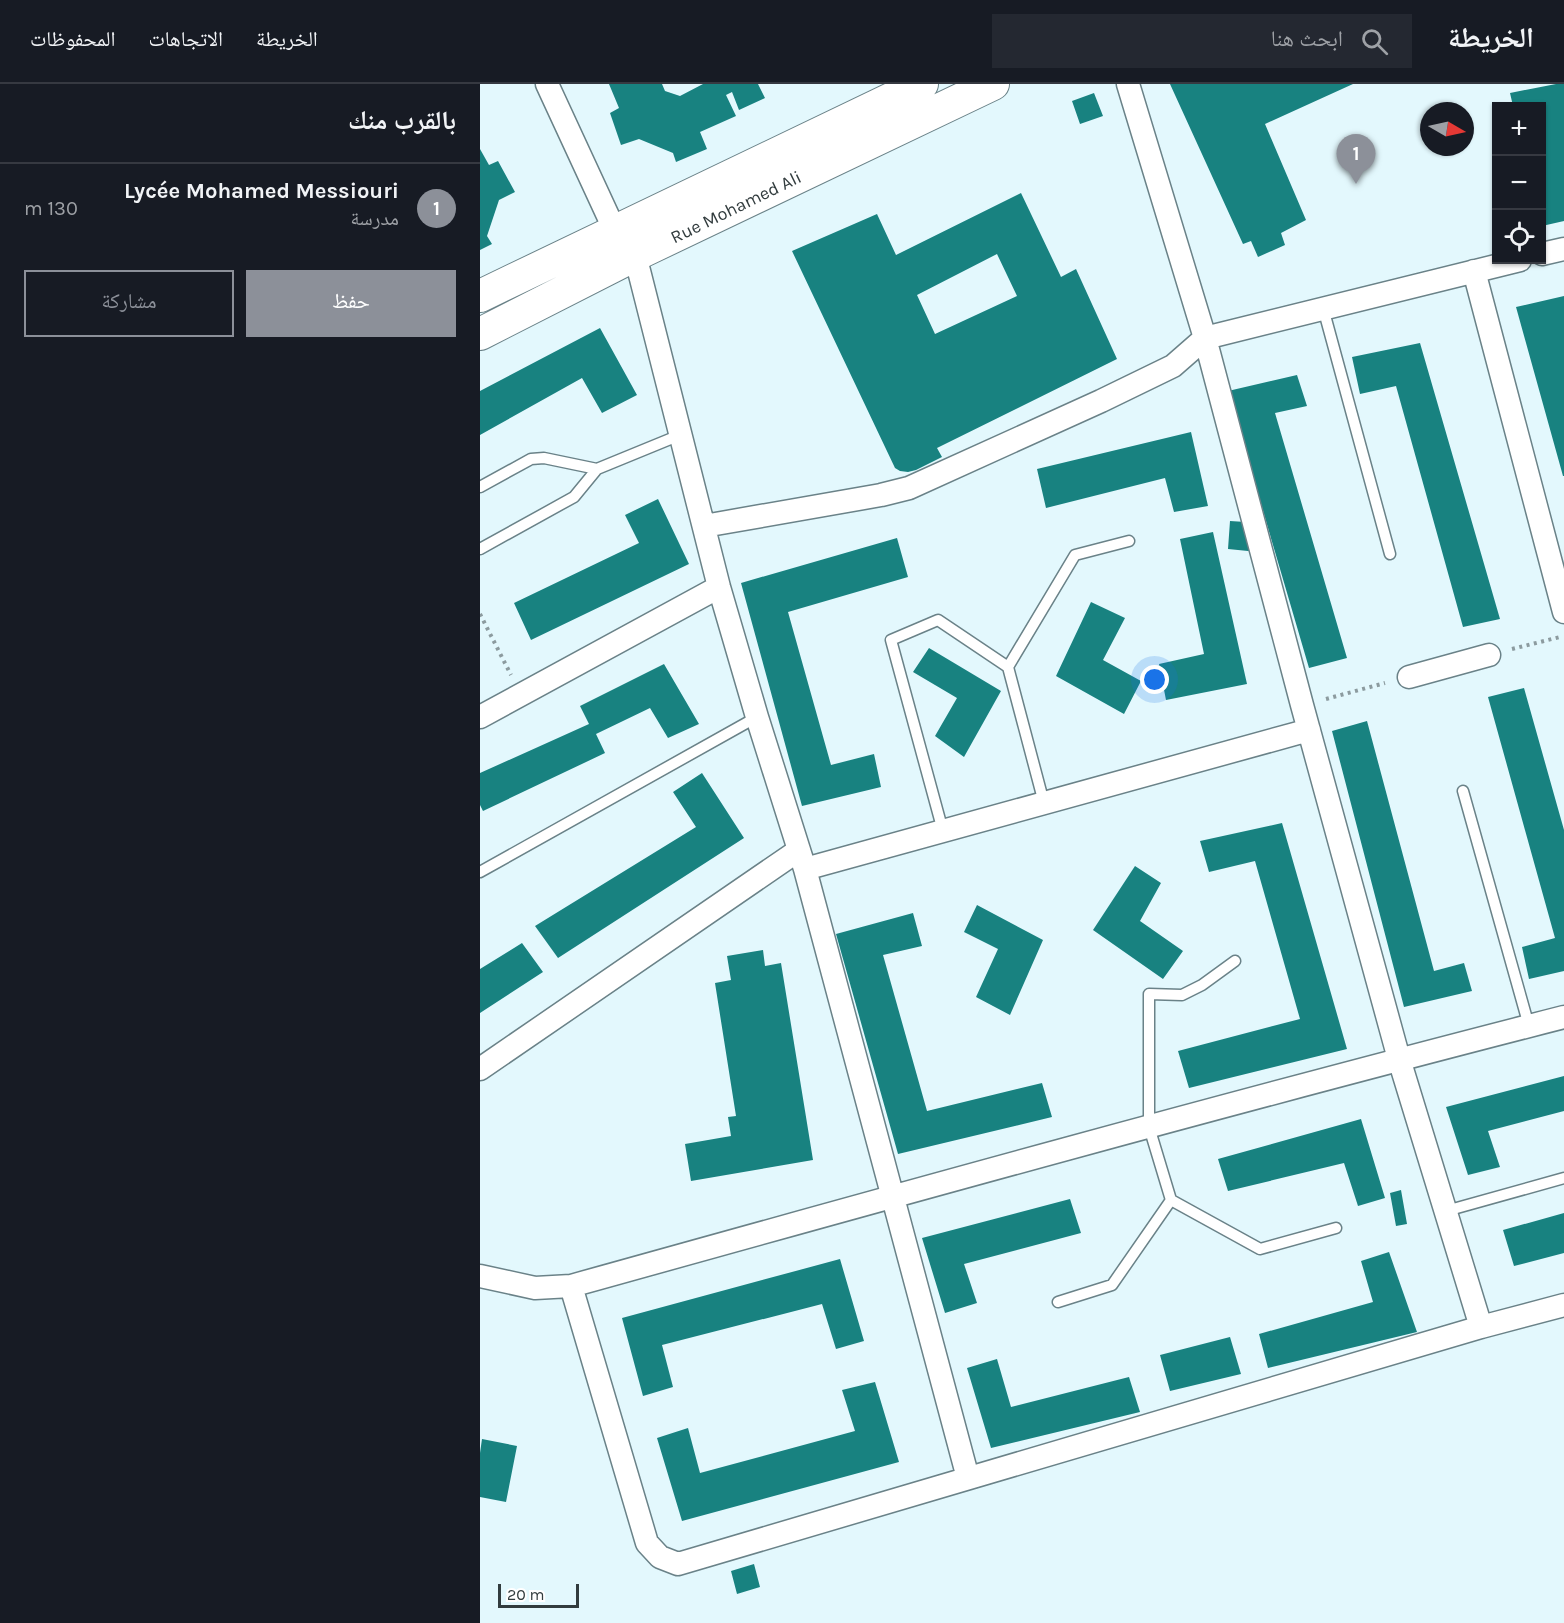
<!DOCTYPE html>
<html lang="ar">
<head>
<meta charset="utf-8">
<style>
  :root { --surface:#171b24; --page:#242831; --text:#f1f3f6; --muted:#9ea1a6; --line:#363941; --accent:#8c9099 }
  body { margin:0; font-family:Karla,"Noto Naskh Arabic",sans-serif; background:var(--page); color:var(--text); direction:rtl }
  .controls { position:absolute; right:18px; top:18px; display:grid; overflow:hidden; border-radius:0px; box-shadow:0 2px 4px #0004 }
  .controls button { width:54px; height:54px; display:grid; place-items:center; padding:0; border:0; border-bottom:2px solid var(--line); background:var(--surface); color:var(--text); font:30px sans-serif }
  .compass { position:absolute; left:940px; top:18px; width:54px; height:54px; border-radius:50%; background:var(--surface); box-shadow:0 2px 4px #0004; rotate:99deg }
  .scale { position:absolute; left:18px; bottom:15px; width:81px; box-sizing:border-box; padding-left:6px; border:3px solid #323c3e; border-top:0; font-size:16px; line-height:21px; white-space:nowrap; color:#323c3e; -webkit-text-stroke:4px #fff; paint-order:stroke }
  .you { position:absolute; left:675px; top:596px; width:21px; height:21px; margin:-15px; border:4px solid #fff; border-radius:50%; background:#1a73e8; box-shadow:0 0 0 9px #1a73e833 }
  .badge { display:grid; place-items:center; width:39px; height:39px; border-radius:50%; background:var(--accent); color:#fff; font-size:20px; font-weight:700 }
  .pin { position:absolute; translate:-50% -50px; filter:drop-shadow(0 2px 3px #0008) }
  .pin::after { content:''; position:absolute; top:32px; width:21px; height:18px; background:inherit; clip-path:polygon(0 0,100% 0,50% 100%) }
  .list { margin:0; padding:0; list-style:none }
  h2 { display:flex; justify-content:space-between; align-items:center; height:78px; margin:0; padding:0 24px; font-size:26px }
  h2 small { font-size:20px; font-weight:400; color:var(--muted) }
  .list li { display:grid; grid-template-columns:39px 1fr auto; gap:18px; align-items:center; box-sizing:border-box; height:90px; padding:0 24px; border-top:2px solid var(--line) }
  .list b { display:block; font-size:22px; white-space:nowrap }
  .list p { margin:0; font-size:20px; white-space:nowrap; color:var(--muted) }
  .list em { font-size:20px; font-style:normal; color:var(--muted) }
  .actions { display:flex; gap:12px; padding:18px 24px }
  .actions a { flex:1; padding:14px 0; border:2px solid var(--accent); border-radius:0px; text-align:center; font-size:21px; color:var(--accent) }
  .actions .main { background:var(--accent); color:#fff }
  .icon { flex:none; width:33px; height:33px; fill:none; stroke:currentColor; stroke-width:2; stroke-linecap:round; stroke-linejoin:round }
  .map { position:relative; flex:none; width:1084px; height:1539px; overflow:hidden; direction:ltr }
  header { display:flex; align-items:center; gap:36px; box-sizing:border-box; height:84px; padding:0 30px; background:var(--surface); border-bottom:2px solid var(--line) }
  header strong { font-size:28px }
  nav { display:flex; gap:33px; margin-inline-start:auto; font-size:21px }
  .search { width:420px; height:54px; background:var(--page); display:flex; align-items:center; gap:15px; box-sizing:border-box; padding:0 21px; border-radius:0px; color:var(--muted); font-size:22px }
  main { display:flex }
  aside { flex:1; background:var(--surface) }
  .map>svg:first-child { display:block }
  .building { fill:#188280; fill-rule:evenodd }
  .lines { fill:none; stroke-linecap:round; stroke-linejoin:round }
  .lane-casing { stroke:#6a8288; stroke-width:13 }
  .street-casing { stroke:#6a8288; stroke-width:25 }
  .secondary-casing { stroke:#6a8288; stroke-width:34 }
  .path { stroke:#8c9b9f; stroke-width:4; stroke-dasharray:3 4.5; stroke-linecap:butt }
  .lane { stroke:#fff; stroke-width:10 }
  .street { stroke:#fff; stroke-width:22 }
  .secondary { stroke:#fff; stroke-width:32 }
  .labels { text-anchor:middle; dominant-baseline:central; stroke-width:6; stroke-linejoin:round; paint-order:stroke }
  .street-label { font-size:18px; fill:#323c3e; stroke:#fff }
</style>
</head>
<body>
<header>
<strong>الخريطة</strong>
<div class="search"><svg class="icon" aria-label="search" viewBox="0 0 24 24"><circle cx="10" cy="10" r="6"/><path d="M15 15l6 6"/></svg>ابحث هنا</div>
<nav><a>الخريطة</a><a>الاتجاهات</a><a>المحفوظات</a></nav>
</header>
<main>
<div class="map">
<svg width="1084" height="1539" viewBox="0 0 1084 1539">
  <rect width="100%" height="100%" fill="#e3f8fd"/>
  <path class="building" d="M129 0H182L185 7 200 12 223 0H278L285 14 259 26 252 8 246 11 256 32 220 48 227 65 196 78 193 69 159 55 141 61 130 29 139 24Z
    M690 0H873L785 40 826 136 801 149 805 161 778 173 771 157 763 160Z
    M1076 0H1084V137L1062 142V22H1033L1030 9Z
    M614 9 623 32 600 40 592 17Z
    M0 65 9 81 18 77 35 108 19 116 7 152 12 160 0 166Z
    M541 109 581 193 596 185 637 275 457 364 462 373 436 386 428 388 420 387 415 384 312 167 397 130 416 171ZM517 170 537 212 455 250 437 211Z
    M1084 212V392H1083L1036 223Z
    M120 244 157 311 122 329 102 294 0 351V307Z
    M940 259 1020 535 983 543 916 302 880 310 872 273Z
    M817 291 827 322 795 329 867 574 829 584 748 307Z
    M711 348 728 422 694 428 685 394 566 424 557 385Z
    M178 415 209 480 51 556 34 519 159 459 145 431Z
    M750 437 781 439 778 468 748 465Z
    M733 448 767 600 686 616 679 580 724 570 700 455Z
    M417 454 428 493 308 528 351 681 394 670 401 703 322 722 261 499Z
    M611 518 645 534 623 576 661 597 644 630 576 592Z
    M449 564 521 607 484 673 455 652 477 614 433 588Z
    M184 580 219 640 188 654 170 624 116 650 125 669 3 727 0 721V689L109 640 100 622Z
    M1044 604 1084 746V887L1049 895 1042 863 1075 854 1008 613Z
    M887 637 954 887 984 879 992 907 924 923 852 647Z
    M222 689 264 754 78 874 55 842 216 743 193 708Z
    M802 739 867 965 709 1004 698 967 820 935 775 777 729 788 720 757Z
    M655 782 681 799 660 837 703 867 683 895 613 846Z
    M497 821 563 856 530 931 496 913 518 865 484 848Z
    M433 829 442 862 403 871 447 1027 562 999 572 1033 418 1070 356 850Z
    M42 859 63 888 0 929V885Z
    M283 866 285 882 301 879 333 1076 211 1097 205 1060 251 1052 248 1033 256 1032 235 899 251 896 247 872Z
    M1084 992V1027L1008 1047 1020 1083 988 1091 966 1023Z
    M881 1035 905 1114 878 1122 864 1079 748 1107 738 1075Z
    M921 1106 927 1140 916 1142 910 1109Z
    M590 1115 601 1149 484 1180 497 1219 465 1229 442 1154Z
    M1084 1129V1169L1034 1182 1023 1146Z
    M909 1168 937 1248 788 1284 779 1250 893 1218 881 1177Z
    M360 1175 384 1257 356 1265 342 1220 182 1261 193 1303 163 1312 142 1234Z
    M750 1253 761 1290 690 1307 680 1271Z
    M517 1275 531 1323 649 1293 660 1328 511 1364 487 1284Z
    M395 1298 419 1378 202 1437 177 1354 208 1344 220 1389 375 1347 362 1306Z
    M2 1355 37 1362 26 1418 0 1413V1369Z
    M274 1480 280 1503 257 1510 251 1487Z"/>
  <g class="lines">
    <g class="lane-casing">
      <path id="lane" d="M843 224 910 470
        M0 403 51 375 64 374 117 385
        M0 465 94 413 117 385 200 351
        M983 707 1049 942
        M564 719 528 583 595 471 649 457
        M463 747 411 556 458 536 528 583
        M0 788 277 633
        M691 1116 669 1043V910L702 911 722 901 755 877
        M966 1127 1084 1094
        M578 1218 632 1201 691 1116 780 1165 856 1144"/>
    </g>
    <g class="street-casing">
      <path id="street" d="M67 0 135 147 155 171 239 503 277 633 325 785 488 1394
        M648 0 725 254 822 621 919 975 1001 1243
        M1062 170 1084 165
        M994 187 1084 528
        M224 442 401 411 429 404 621 317 693 282 725 254 1040 176
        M929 593 1009 571
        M0 633 239 503
        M325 785 829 646
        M0 985 319 766
        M0 1192 55 1204 91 1202C421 1110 752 1018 1084 933
        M91 1202 167 1459 180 1473 198 1480 1001 1243 1084 1221"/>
    </g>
    <g class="secondary-casing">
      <path id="secondary" d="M0 212 442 0
        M0 250 155 171 513 0"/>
    </g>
    <path class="path" d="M0 530 31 591
      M1032 565 1080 553
      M846 615 905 599"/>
    <use href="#lane" class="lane"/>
    <use href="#street" class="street"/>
    <use href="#secondary" class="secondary"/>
  </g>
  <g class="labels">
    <g class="street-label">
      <text transform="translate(256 123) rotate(-26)">Rue Mohamed Ali</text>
    </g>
  </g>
</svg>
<div class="controls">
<button>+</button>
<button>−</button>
<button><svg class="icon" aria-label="locate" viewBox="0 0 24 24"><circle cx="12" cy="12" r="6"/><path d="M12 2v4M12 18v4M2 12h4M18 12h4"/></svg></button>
</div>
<svg class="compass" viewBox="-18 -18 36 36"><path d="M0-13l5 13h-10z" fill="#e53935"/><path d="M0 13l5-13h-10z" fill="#9ea1a6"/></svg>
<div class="scale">20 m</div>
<div class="you"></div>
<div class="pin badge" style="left:876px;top:100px">1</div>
</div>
<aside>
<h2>بالقرب منك<small></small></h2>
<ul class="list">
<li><span class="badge">1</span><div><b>Lycée Mohamed Messiouri</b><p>مدرسة</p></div><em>130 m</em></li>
</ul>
<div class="actions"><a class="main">حفظ</a><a>مشاركة</a></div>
</aside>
</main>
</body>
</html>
